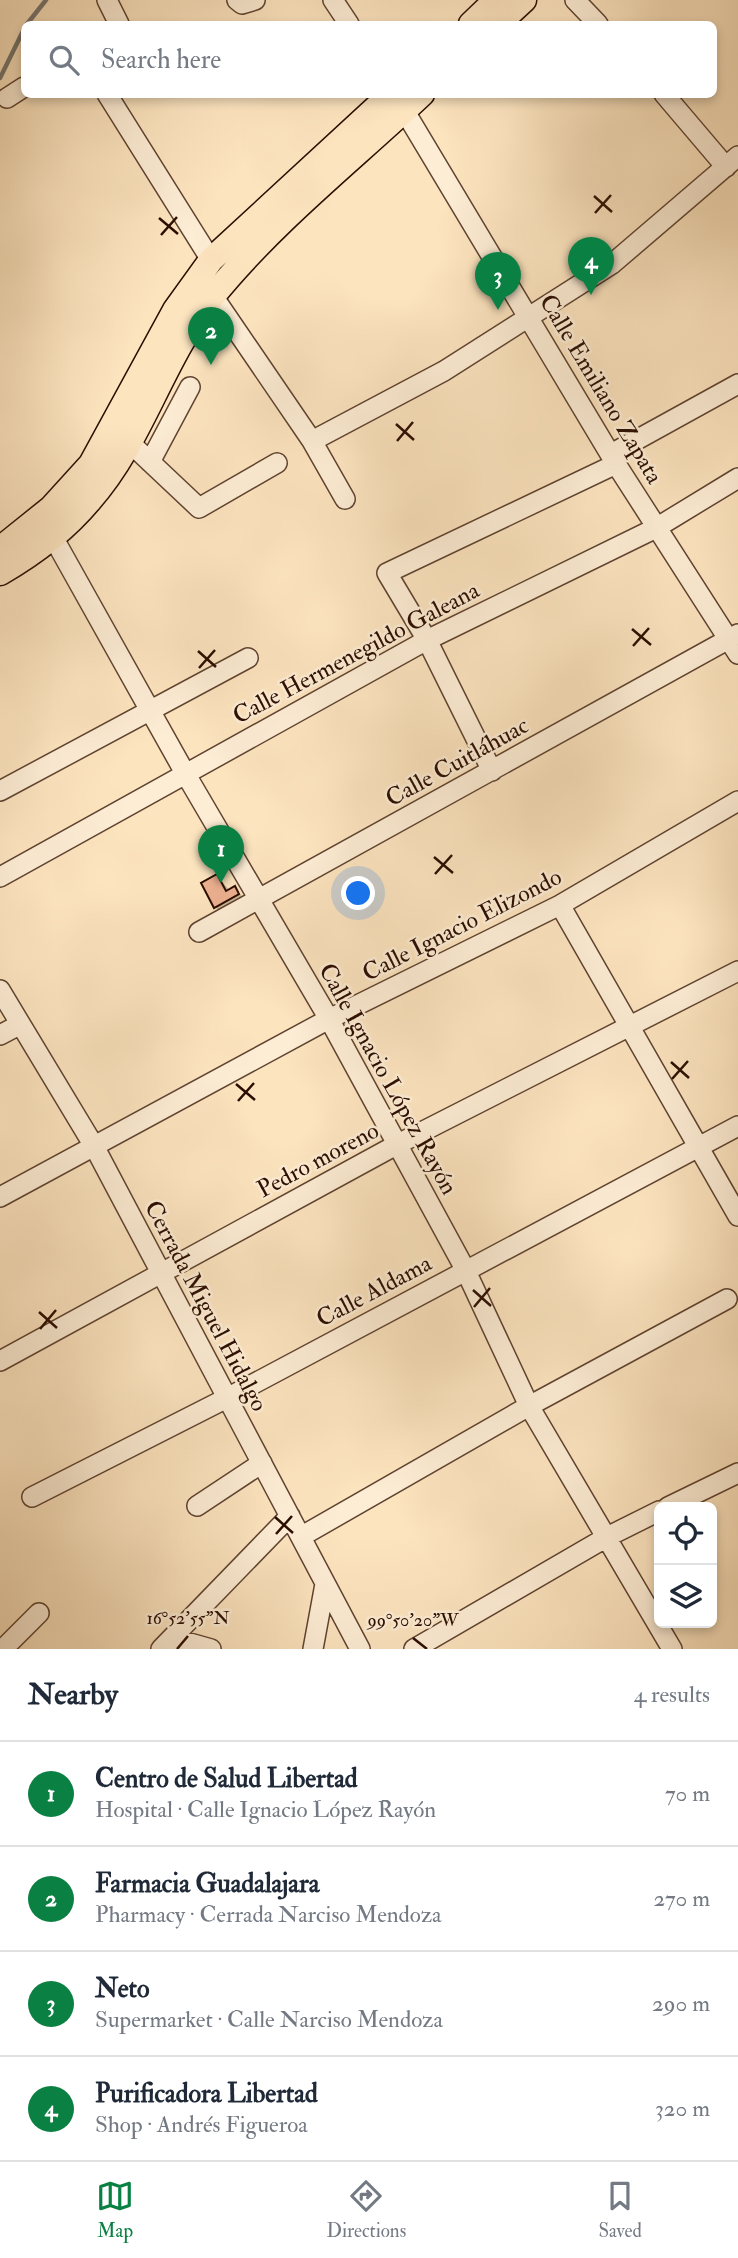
<!DOCTYPE html>
<html lang="en">
<head>
<meta charset="utf-8">
<style>
  :root { --surface:#fff; --page:#f2f2f3; --text:#1f2937; --muted:#747a83; --line:#e0e1e3; --accent:#0b8043 }
  body { margin:0; font-family:"IM FELL Double Pica",serif; background:var(--page); color:var(--text) }
  .controls { position:absolute; right:21px; bottom:21px; display:grid; overflow:hidden; border-radius:10px; box-shadow:0 4px 10px #0003 }
  .controls button { width:63px; height:63px; display:grid; place-items:center; padding:0; border:0; border-bottom:2px solid var(--line); background:var(--surface); color:var(--text); font:35px sans-serif }
  .you { position:absolute; left:359px; top:894px; width:24px; height:24px; margin:-18px; border:5px solid #fff; border-radius:50%; background:#1a73e8; box-shadow:0 0 0 10px #1a73e833 }
  .badge { display:grid; place-items:center; width:46px; height:46px; border-radius:50%; background:var(--accent); color:#fff; font-size:23px; font-weight:700 }
  .pin { position:absolute; translate:-50% -58px; filter:drop-shadow(0 2px 4px #0008) }
  .pin::after { content:''; position:absolute; top:37px; width:24px; height:21px; background:inherit; clip-path:polygon(0 0,100% 0,50% 100%) }
  .list { margin:0; padding:0; list-style:none }
  h2 { display:flex; justify-content:space-between; align-items:center; height:91px; margin:0; padding:0 28px; font-size:30px }
  h2 small { font-size:23px; font-weight:400; color:var(--muted) }
  .list li { display:grid; grid-template-columns:46px 1fr auto; gap:21px; align-items:center; box-sizing:border-box; height:105px; padding:0 28px; border-top:2px solid var(--line) }
  .list b { display:block; font-size:26px; white-space:nowrap }
  .list p { margin:0; font-size:23px; white-space:nowrap; color:var(--muted) }
  .list em { font-size:23px; font-style:normal; color:var(--muted) }
  .icon { flex:none; width:38px; height:38px; fill:none; stroke:currentColor; stroke-width:2; stroke-linecap:round; stroke-linejoin:round }
  .map { position:relative; flex:none; width:738px; height:1649px; overflow:hidden }
  .search { position:absolute; background:var(--surface); box-shadow:0 4px 10px #0003; left:21px; right:21px; top:21px; height:77px; display:flex; align-items:center; gap:18px; box-sizing:border-box; padding:0 24px; border-radius:10px; color:var(--muted); font-size:26px }
  .sheet { height:511px; background:var(--surface) }
  nav { display:flex; justify-content:space-around; align-items:center; box-sizing:border-box; height:98px; border-top:2px solid var(--line); background:var(--surface); font-size:19px; color:var(--muted) }
  nav a { display:grid; justify-items:center; gap:4px }
  nav .on { color:var(--accent) }
  .map>svg:first-child { display:block }
  .shadow { fill:#0003 }
  .lines { fill:none; stroke-linecap:round; stroke-linejoin:round }
  .stream { stroke:#747671; stroke-width:4.5 }
  .building { fill:#ecb090; stroke:#2b0d00; stroke-width:2 }
  .minor-casing { stroke:#5f4330; stroke-width:22 }
  .major-casing { stroke:#2b0d00; stroke-width:27 }
  .minor { stroke:#fdedd5; stroke-width:19 }
  .major { stroke:#fce4bf; stroke-width:24 }
  .ticks { fill:none; stroke:#2b0d00; stroke-width:2.5 }
  .labels { text-anchor:middle; dominant-baseline:central; stroke-width:5; stroke-linejoin:round; paint-order:stroke }
  .street-label { font-size:24px; fill:#2b0d00; stroke:#fdedd5 }
  .ticks-label { font-size:18px; text-anchor:middle; fill:#2b0d00; stroke:#fdedd5; stroke-width:5; stroke-linejoin:round; paint-order:stroke }
</style>
</head>
<body>
<div class="map">
<svg width="738" height="1649" viewBox="0 0 738 1649">
  <rect width="100%" height="100%" fill="#fce4bf"/>
  <filter id="stains"><feTurbulence type="fractalNoise" baseFrequency=".00286" numOctaves="4"/><feColorMatrix values="0 0 0 0 .2 0 0 0 0 .09 0 0 0 0 .02 0 0 0 .5 -.17"/></filter>
  <radialGradient id="worn" r=".72"><stop offset=".6" stop-color="#630" stop-opacity="0"/><stop offset="1" stop-color="#630" stop-opacity=".3"/></radialGradient>
  <path class="shadow" d="M217 876 230 891 235 889 246 900 227 918 215 907Z"/>
  <g class="lines">
    <path class="stream" d="M27 24 46 0
      M0 78 24 29"/>
  </g>
  <path class="building" d="M217 874 226 891 235 886 239 894 214 908 201 883Z"/>
  <g class="lines">
    <g class="minor-casing">
      <path id="minor" d="M107 0 119 24
        M237 0 242 4 255 0
        M333 0 349 24
        M575 0 598 24
        M107 94 211 260
        M664 94 726 167
        M7 98 24 87
        M398 100 616 464 738 654
        M213 296 312 441 345 499
        M312 441 444 371 612 264 738 156
        M129 442 199 508 277 463
        M611 454 738 384
        M150 462 190 387
        M53 537 185 773 329 1019 465 1269 529 1406 672 1649
        M492 771 427 640 387 573 616 464
        M0 791 248 658
        M0 877 427 640 656 528 738 478
        M560 905 738 1216
        M199 932 738 634
        M0 990 94 1146 360 1649
        M0 1035 19 1025
        M0 1197 329 1019 560 905 738 801
        M0 1361 398 1144 738 971
        M32 1497 227 1398 738 1126
        M197 1506 262 1463
        M668 1507 738 1473
        M302 1536 529 1406 727 1299
        M172 1638 211 1649
        M3 1649 39 1613
        M161 1649 290 1516
        M313 1649 325 1584
        M414 1649 607 1537 659 1511"/>
    </g>
    <g class="major-casing">
      <path id="major" d="M471 24 496 0
        M498 24 524 0
        M0 549 51 508 91 464 175 310 211 260 391 94
        M0 573C33 554 65 530 90 500 143 440 162 358 213 296 274 221 352 160 422 94"/>
    </g>
    <use href="#minor" class="minor"/>
    <use href="#major" class="major"/>
  </g>
  <path class="ticks" d="M594 196 612 212M595 213 611 195M159 218 178 234M161 235 177 217M396 424 414 440M397 441 413 422M632 629 651 645M633 646 649 628M198 651 216 667M199 668 215 650M434 857 453 873M435 874 452 855M671 1062 689 1078M672 1079 688 1061M236 1084 255 1100M238 1101 254 1083M473 1290 491 1306M474 1307 490 1288M39 1312 57 1328M40 1329 56 1310M275 1517 293 1533M276 1534 292 1516M413 1638 427 1649M177 1649 188 1636"/>
  <g class="labels">
    <g class="street-label">
      <text transform="translate(601 389) rotate(59)">Calle Emiliano Zapata</text>
      <text transform="translate(356 653) rotate(-28)">Calle Hermenegildo Galeana</text>
      <text transform="translate(457 762) rotate(-29)">Calle Cuitláhuac</text>
      <text transform="translate(462 925) rotate(-27)">Calle Ignacio Elizondo</text>
      <text transform="translate(388 1079) rotate(61)">Calle Ignacio López Rayón</text>
      <text transform="translate(318 1160) rotate(-28)">Pedro moreno</text>
      <text transform="translate(374 1291) rotate(-28)">Calle Aldama</text>
      <text transform="translate(206 1306) rotate(62)">Cerrada Miguel Hidalgo</text>
    </g>
  </g>
  <g class="ticks-label">
    <text x="188" y="1624">16°52'55"N</text>
    <text x="413" y="1626">99°50'20"W</text>
  </g>
  <rect width="100%" height="100%" filter="url(#stains)"/>
  <rect width="100%" height="100%" fill="url(#worn)"/>
</svg>
<div class="controls">
<button><svg class="icon" aria-label="locate" viewBox="0 0 24 24"><circle cx="12" cy="12" r="6"/><path d="M12 2v4M12 18v4M2 12h4M18 12h4"/></svg></button>
<button><svg class="icon" aria-label="layers" viewBox="0 0 24 24"><path d="M12 4l9 5-9 5-9-5zM3 14l9 5 9-5"/></svg></button>
</div>
<div class="you"></div>
<div class="pin badge" style="left:221px;top:883px">1</div>
<div class="pin badge" style="left:211px;top:365px">2</div>
<div class="pin badge" style="left:498px;top:310px">3</div>
<div class="pin badge" style="left:591px;top:295px">4</div>
<div class="search"><svg class="icon" aria-label="search" viewBox="0 0 24 24"><circle cx="10" cy="10" r="6"/><path d="M15 15l6 6"/></svg>Search here</div>
</div>
<section class="sheet">
<h2>Nearby<small>4 results</small></h2>
<ul class="list">
<li><span class="badge">1</span><div><b>Centro de Salud Libertad</b><p>Hospital · Calle Ignacio López Rayón</p></div><em>70 m</em></li>
<li><span class="badge">2</span><div><b>Farmacia Guadalajara</b><p>Pharmacy · Cerrada Narciso Mendoza</p></div><em>270 m</em></li>
<li><span class="badge">3</span><div><b>Neto</b><p>Supermarket · Calle Narciso Mendoza</p></div><em>290 m</em></li>
<li><span class="badge">4</span><div><b>Purificadora Libertad</b><p>Shop · Andrés Figueroa</p></div><em>320 m</em></li>
</ul>
</section>
<nav>
<a class="on"><svg class="icon" aria-label="map" viewBox="0 0 24 24"><path d="M3 6l6-2 6 2 6-2v14l-6 2-6-2-6 2zM9 4v14M15 6v14"/></svg>Map</a>
<a><svg class="icon" aria-label="directions" viewBox="0 0 24 24"><path d="M12 3l9 9-9 9-9-9zM9 14v-3h6M13 9l2 2-2 2"/></svg>Directions</a>
<a><svg class="icon" aria-label="saved" viewBox="0 0 24 24"><path d="M7 4h10v16l-5-4-5 4z"/></svg>Saved</a>
</nav>
</body>
</html>
